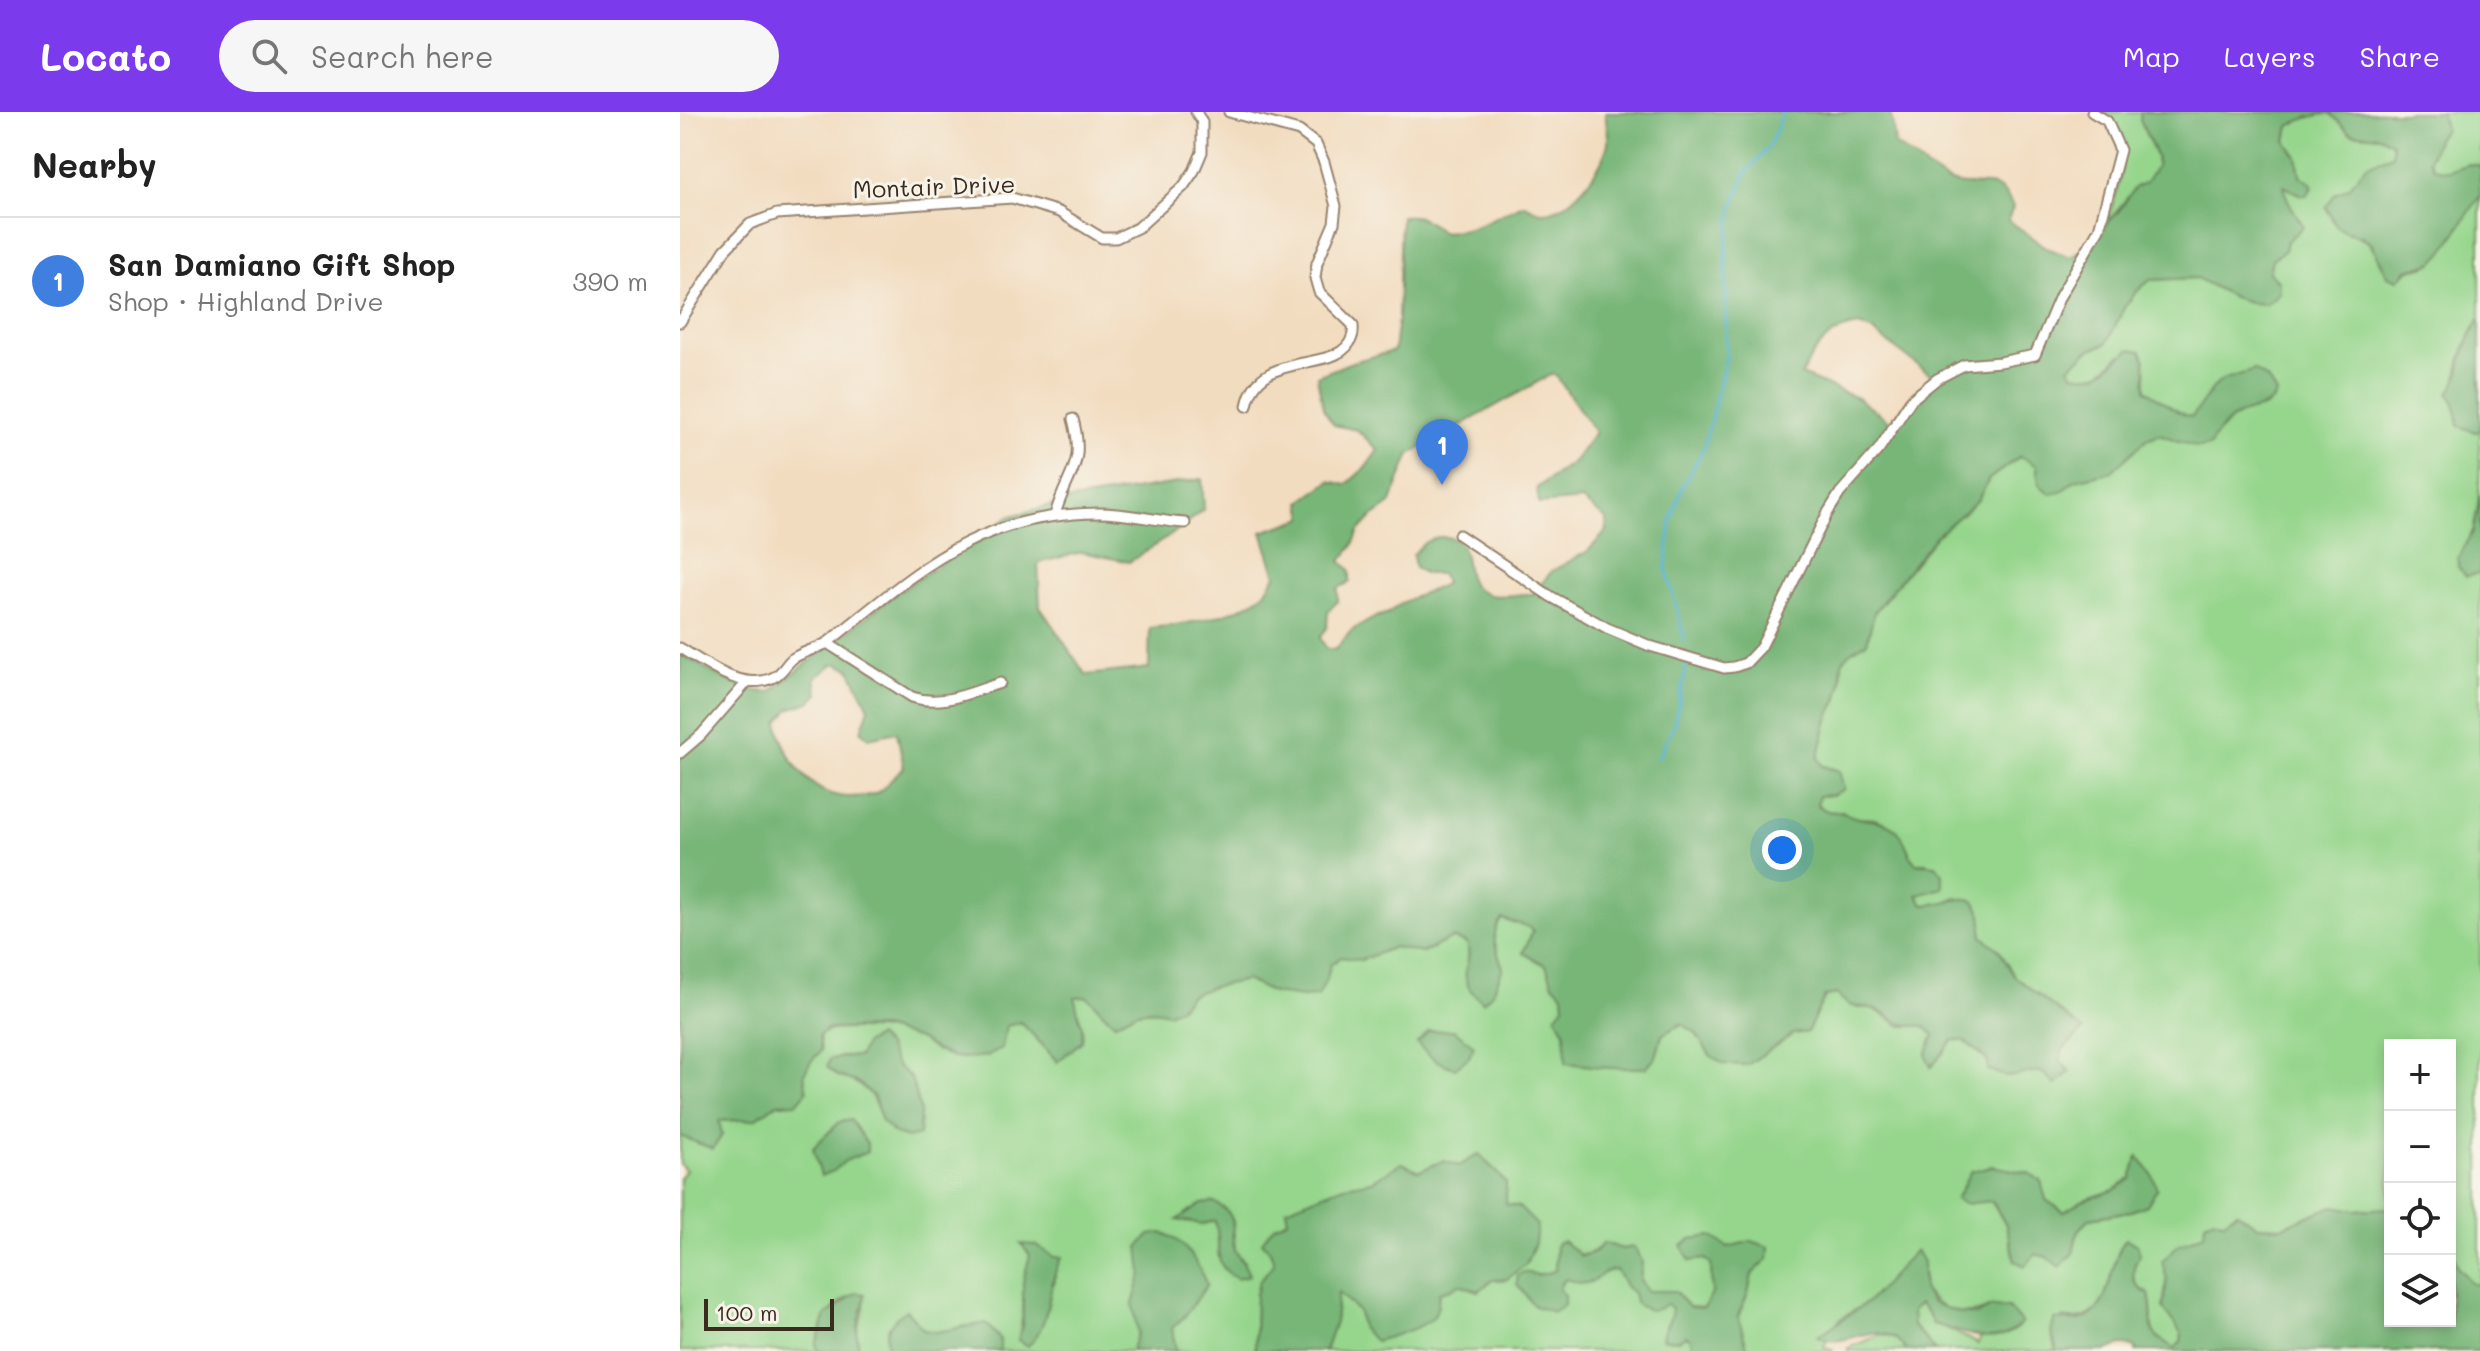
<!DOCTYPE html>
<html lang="en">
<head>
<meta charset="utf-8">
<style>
  :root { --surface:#fff; --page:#f6f6f6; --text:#222; --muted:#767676; --line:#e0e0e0; --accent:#7c3aed }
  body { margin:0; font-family:Mali,sans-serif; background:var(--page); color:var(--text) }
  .controls { position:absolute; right:24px; bottom:24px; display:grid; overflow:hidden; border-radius:0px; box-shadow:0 4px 12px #0003 }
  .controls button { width:72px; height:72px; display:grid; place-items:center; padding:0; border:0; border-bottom:2px solid var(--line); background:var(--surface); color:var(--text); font:40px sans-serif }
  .scale { position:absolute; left:24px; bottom:20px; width:130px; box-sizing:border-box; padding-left:8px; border:4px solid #3b2a1e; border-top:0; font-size:22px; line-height:28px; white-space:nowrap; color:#3b2a1e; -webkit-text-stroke:6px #f7f3e8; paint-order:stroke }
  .you { position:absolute; left:1102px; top:738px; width:28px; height:28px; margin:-20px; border:6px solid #fff; border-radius:50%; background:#1a73e8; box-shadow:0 0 0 12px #1a73e833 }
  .badge { display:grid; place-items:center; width:52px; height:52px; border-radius:50%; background:var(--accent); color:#fff; font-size:26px; font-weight:700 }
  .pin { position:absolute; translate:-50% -66px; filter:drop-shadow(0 2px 4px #0008) }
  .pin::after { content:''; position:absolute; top:42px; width:28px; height:24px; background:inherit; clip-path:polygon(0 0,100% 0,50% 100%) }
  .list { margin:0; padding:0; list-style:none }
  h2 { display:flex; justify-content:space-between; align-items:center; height:104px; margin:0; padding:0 32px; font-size:34px }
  h2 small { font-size:26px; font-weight:400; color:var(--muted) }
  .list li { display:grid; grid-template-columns:52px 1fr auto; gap:24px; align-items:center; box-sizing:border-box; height:128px; padding:0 32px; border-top:2px solid var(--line) }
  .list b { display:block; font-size:30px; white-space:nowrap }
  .list p { margin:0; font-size:26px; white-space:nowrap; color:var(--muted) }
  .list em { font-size:26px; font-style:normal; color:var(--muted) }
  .icon { flex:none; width:44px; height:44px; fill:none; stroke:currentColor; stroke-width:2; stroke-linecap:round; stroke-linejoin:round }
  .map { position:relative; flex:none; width:1800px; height:1239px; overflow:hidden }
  header { display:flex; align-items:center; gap:48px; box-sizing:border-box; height:112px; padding:0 40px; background:var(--accent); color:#fff }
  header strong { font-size:38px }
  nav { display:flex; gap:44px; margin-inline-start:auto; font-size:28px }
  .search { width:560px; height:72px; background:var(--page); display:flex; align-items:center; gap:20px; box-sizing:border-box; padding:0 28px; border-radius:44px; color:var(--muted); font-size:30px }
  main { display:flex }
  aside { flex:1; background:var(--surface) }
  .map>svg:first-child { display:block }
  .green { fill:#95d58c; stroke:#688055; stroke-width:2; fill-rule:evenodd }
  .forest { fill:#78b678; stroke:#5a704b; stroke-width:2; fill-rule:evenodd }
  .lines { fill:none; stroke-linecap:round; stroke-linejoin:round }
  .stream { stroke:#52b2d1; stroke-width:3 }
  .minor-casing { stroke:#96836e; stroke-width:13 }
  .minor { stroke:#fff; stroke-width:9 }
  .labels { text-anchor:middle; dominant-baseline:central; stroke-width:6; stroke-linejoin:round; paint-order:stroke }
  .street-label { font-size:24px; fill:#3b2a1e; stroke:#f7f3e8 }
</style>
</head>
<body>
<header>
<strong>Locato</strong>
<div class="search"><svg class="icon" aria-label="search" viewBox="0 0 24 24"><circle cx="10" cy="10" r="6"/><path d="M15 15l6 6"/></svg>Search here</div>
<nav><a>Map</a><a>Layers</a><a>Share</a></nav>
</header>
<main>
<aside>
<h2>Nearby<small></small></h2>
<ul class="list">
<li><span class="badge" style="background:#3f7fe0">1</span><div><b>San Damiano Gift Shop</b><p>Shop · Highland Drive</p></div><em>390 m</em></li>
</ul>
</aside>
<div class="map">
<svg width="1800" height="1239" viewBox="0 0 1800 1239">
  <rect width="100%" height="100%" fill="#f7f3e8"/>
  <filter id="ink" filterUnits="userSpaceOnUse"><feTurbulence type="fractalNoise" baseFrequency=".0125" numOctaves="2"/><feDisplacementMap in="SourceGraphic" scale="16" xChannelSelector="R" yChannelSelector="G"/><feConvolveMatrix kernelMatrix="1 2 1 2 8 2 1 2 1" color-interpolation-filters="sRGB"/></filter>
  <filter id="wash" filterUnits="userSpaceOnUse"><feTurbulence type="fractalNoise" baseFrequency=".006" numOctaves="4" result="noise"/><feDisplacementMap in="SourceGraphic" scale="32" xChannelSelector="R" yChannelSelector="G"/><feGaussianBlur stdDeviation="1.8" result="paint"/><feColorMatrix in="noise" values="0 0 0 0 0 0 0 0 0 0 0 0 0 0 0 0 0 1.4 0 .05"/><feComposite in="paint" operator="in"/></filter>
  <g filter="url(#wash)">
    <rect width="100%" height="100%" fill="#f2dcbf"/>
    <path class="green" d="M1421 0H1461C1459 15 1470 28 1475 42 1483 62 1458 75 1446 87 1439 96 1434 104 1426 112 1438 76 1458 27 1421 0Z
      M1761 0H1800V54C1784 48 1782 57 1768 59 1763 59 1759 57 1754 57L1749 48 1758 25 1765 17Z
      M1640 2H1651L1670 21 1700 24 1712 31V43L1687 53 1669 75 1655 82 1666 120C1696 127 1694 141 1708 164L1718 168C1732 152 1735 160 1751 152 1760 147 1790 97 1800 84V206C1789 224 1776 250 1777 272 1777 287 1789 306 1794 320L1800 319C1800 348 1800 380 1797 408 1793 425 1778 438 1778 455L1800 461V1172H1793L1778 1156 1770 1133V933H1710V1096L1675 1098 1653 1094 1602 1115 1578 1114 1557 1100 1525 1122 1511 1127 1485 1156 1487 1168 1483 1196 1502 1222 1501 1230 1495 1237C1459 1216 1478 1216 1469 1182 1450 1174 1450 1159 1459 1142L1435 1149C1430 1180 1420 1213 1383 1206L1373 1229 1377 1239H1256L1233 1214 1232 1199 1239 1191 1248 1201 1253 1212 1263 1214 1298 1232 1311 1195C1286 1208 1258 1200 1243 1177L1244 1165 1236 1139 1189 1189 1160 1207 1144 1234 1154 1239H1068L1058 1204 1068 1181 1072 1162 1088 1147 1072 1129 1048 1135 1025 1147 1031 1151 1032 1183 1024 1196H1009L995 1179H967L960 1168 962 1149 954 1135 942 1137 924 1131C905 1150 897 1142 876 1132L875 1159 858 1163 843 1160 879 1177 882 1170 887 1167C922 1177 909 1158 936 1158L946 1175 987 1192 992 1197V1204L983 1221 998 1228 1006 1224 1011 1227 1012 1233 1008 1239H645L655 1210 658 1180 679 1200 682 1217 757 1196 759 1180 771 1177 779 1172 799 1179 812 1168 827 1167 826 1071 799 1042 779 1054 763 1049 739 1059 722 1051 692 1069 661 1075 606 1097 609 1108 590 1139 594 1151 579 1170 576 1183 575 1239H320V1227L285 1214 256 1221 244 1218 226 1198 207 1237 209 1239H180C174 1221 177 1218 183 1201 185 1196 184 1188 184 1182 155 1181 144 1210 136 1233L139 1239H0V1066L6 1058 0 1052V1024L7 1025 19 1032 38 1009 75 1007 97 992H106L131 949 141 939 139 924C149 916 156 918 168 917 193 917 218 916 241 928 247 931 251 936 257 939 278 949 302 947 322 936L326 914 341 910 377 949 402 929C404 911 397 902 394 885L406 884C417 892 423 903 435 911L456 900 499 896 510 883 532 875 566 868 593 881 606 882 647 866 650 853 661 845 681 848 714 835 743 841 772 826 787 831C793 847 780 860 789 875 792 880 799 886 803 890L823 856C817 838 808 823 821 807L849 815 853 819 843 841 866 853 873 872 883 882 884 894 876 904 885 919 929 956H966L976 945 982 922 1001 912 1015 920 1030 943 1067 953 1113 922 1127 920 1145 884 1157 882 1177 896H1192L1221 914H1244L1254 923 1246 943 1252 955 1273 928 1285 929 1308 949 1345 960 1357 958 1367 962 1376 972 1382 938 1403 918 1334 864 1319 838 1301 824 1302 804 1276 785 1261 792 1243 793 1237 784 1250 778 1246 751H1235C1227 739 1214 714 1198 708 1185 703 1180 712 1162 699 1151 701 1145 700 1137 692L1139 684 1153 683 1159 659 1142 653 1138 646 1149 603 1157 589 1161 573 1162 550 1170 540 1187 530 1194 501 1256 424 1298 388 1309 367 1341 344 1357 354V363L1381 380 1395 368 1416 363 1467 327 1480 322 1500 330 1536 322 1551 308 1560 302 1585 295 1594 288 1596 281 1587 267 1574 258C1551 267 1528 286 1513 305 1499 303 1478 286 1466 278V261L1440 243C1424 261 1417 266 1393 262L1388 255 1411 237 1426 232 1444 196 1456 180 1470 168 1517 166 1533 173 1589 161 1592 147 1605 138 1607 129 1623 114C1617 101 1604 88 1604 74L1621 83 1628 68 1620 65 1617 45 1606 29 1609 14 1620 8ZM207 934 216 953 231 966 240 998 239 1023 202 1010C193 981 188 974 159 964L160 945 179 944ZM1458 1045 1472 1063 1467 1093 1451 1099 1410 1106 1398 1118 1393 1141 1367 1145 1355 1142 1335 1149 1326 1113 1311 1089 1284 1092 1276 1087 1361 1069 1366 1088 1384 1100 1402 1089 1434 1078 1451 1066ZM510 1098 553 1108 555 1138 564 1150 538 1146 539 1123 535 1109 522 1112 498 1108ZM356 1133 374 1145H381L375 1157V1170L338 1228C347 1196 340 1163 356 1133Z
      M1201 1222 1215 1225 1227 1239H1168L1169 1236Z"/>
    <path class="forest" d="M925 0H1209L1212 8 1215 33C1233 44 1249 60 1268 69 1295 81 1317 58 1333 95L1328 108 1367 136 1390 145 1400 139 1439 99 1455 75 1466 70 1476 55 1477 46 1460 8 1461 0H1761L1765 17 1758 25 1749 48 1754 56C1759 57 1763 59 1768 58 1781 57 1786 49 1800 54V84L1762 141 1752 151 1727 158 1718 168 1708 164 1691 131 1682 124 1666 120 1656 114 1646 95 1655 82 1669 75 1687 53 1712 43V31L1700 24 1670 21 1651 2C1636 2 1623 6 1609 14L1606 29 1617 45 1620 64 1628 68 1633 74 1627 83H1621L1604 74C1605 89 1617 101 1623 115L1607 129 1605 138 1592 147 1589 161 1599 170V181L1586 192 1572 191 1553 185 1517 166 1470 168 1456 180 1444 196 1426 232 1411 237 1389 255 1393 262C1426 268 1426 254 1450 237L1461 239 1465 248 1466 278C1478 286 1499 303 1512 305L1533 276 1542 268 1575 258 1587 267 1596 281C1589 301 1566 296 1551 307 1542 314 1535 323 1530 334L1517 335 1479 322 1467 327 1432 359 1395 368 1381 380 1371 382 1359 373 1357 354 1340 344 1309 367 1298 388 1256 424 1194 500 1187 530 1170 540 1162 550 1161 573 1157 589 1149 603 1138 646 1142 654 1159 659 1164 677 1153 683 1139 684 1137 692C1145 700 1151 701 1162 699 1181 713 1205 702 1220 722 1226 731 1229 742 1235 751L1256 753 1263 762V776L1237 783 1243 793C1278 792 1304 767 1302 824L1319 838 1334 864 1403 918 1382 938 1380 948 1390 960 1375 973C1355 948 1352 965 1328 964 1322 964 1314 960 1308 958V949L1285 929 1273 928 1251 955 1246 943 1254 923 1244 914C1216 915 1219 908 1197 898 1178 890 1175 903 1157 882L1145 884 1127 920 1113 922 1067 953 1043 952 1030 943 1015 920 1001 912 982 923 976 945 966 956H929L886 951 885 919 876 904 884 894 883 882 873 872 866 853 843 841 853 819 849 815 822 807C808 823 817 838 823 856L813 880 803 890C799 886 792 881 789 876 780 860 793 848 787 831L772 826 742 841 714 835 681 848 661 845 650 853 647 866 638 884 623 885 593 881 566 868 532 875 510 883 499 896 488 901C465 894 455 900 435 911 423 903 417 892 406 884L395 885C396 903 404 909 402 929L377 950C366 935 353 924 341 910L326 914 322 935 308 944 287 946 273 945 256 938 241 928 203 916 147 917 139 924 141 939 131 949 124 962 127 980 117 991 97 992 75 1007 39 1009 42 1023 33 1037 0 1024V542C29 557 57 580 90 580L216 482 328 405 391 388 522 367 524 397 491 423 449 450 402 440 358 451 360 495 406 563 469 556 470 516C502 513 562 504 585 480 589 475 592 469 596 464L582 420 624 406 621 390 650 369 666 373 686 355 698 338 677 318 654 313 643 296 637 264 672 250 714 239 718 207 721 104C741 102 747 108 761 120 797 119 812 105 844 92 850 96 855 99 861 100 890 101 923 57 928 31 929 22 926 10 925 0ZM1179 213 1191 218 1252 264 1232 284 1211 310 1177 286 1121 263C1134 238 1149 216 1179 213ZM872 262 877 265 915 320 894 349 857 376 859 392 902 388 926 407 927 419 908 439 872 459 853 482C835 481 813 489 798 478 778 464 796 426 764 425 750 424 741 433 733 443L735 456 746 462H762L765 472 721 491 709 501 696 505 672 518 655 538 647 537 640 526 647 515 648 499 658 489V476L670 470V458L661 449 672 435 679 419 692 405 710 392 730 342ZM155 551 170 557 189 596 181 619 189 626 217 620 224 656C213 663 207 676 196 681 188 685 180 684 171 685 131 686 104 646 98 610L109 597 130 590 138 582 135 566Z
      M1800 206V319L1795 320 1779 314 1775 291 1768 281C1780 271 1780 252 1785 237 1789 226 1794 216 1800 206Z
      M1800 383V461L1786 464 1778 455V446L1793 420Z
      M774 918 794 934 789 945 775 956C758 951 749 945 737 931L749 919Z
      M197 925 207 934 216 953 231 966 240 998 239 1023 227 1026 215 1022 202 1010 194 985 179 971 158 964 147 955 150 947 179 944 186 931Z
      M171 1008 187 1032V1040L165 1049 154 1059 141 1064 133 1036 159 1010Z
      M799 1042 826 1071V1092L839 1095 857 1113 855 1131 846 1152 827 1167 812 1168 799 1179 779 1172 771 1177 759 1180C758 1187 759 1198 753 1205 745 1215 708 1226 695 1229L682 1217 679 1200 658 1180 655 1210 645 1239H575L576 1183 579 1170 594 1151 590 1139 582 1130 594 1114 608 1108 606 1097 661 1075 692 1069 722 1051 739 1059 763 1049 779 1054Z
      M1458 1044 1472 1063 1477 1077 1467 1093 1451 1099 1410 1106 1398 1118 1393 1141 1380 1155 1367 1145 1355 1142 1345 1154 1335 1149 1326 1113 1312 1089 1284 1092 1276 1087 1291 1059 1312 1054 1349 1061 1361 1069 1366 1088 1384 1100 1402 1089 1434 1078 1451 1067Z
      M534 1090C566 1107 545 1118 556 1140 561 1148 566 1154 569 1163L557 1167C529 1151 543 1135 535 1109L522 1112 497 1108 522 1092Z
      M1653 1094 1675 1098 1710 1096V1209H1770V1133L1778 1156 1793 1172H1800V1239H1455L1456 1237C1443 1229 1436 1235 1425 1239 1415 1239 1389 1239 1377 1239L1371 1220 1374 1208C1383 1206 1391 1210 1400 1208 1433 1202 1428 1148 1446 1127L1457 1133 1460 1142C1450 1158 1450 1174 1469 1182 1477 1215 1459 1217 1495 1236L1501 1230 1502 1222 1483 1196 1487 1168 1482 1149 1499 1132 1524 1122 1525 1110 1534 1106 1544 1110 1557 1100 1578 1114 1602 1115Z
      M482 1121C507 1129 517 1151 527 1173L504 1205 492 1216 496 1239H451L458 1220 453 1192 462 1161 459 1134 470 1123Z
      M1031 1124 1048 1135 1072 1129 1089 1135 1088 1147 1072 1162 1068 1181 1058 1204 1068 1239H1008L1012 1233 1011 1227 1006 1224 998 1228 982 1227C983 1216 992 1208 992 1197L987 1192C974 1201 967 1199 955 1191L953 1181 946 1175 936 1158C920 1158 918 1170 906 1171 900 1172 892 1169 886 1167L882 1170 879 1177 884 1183V1193L872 1200 854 1194 837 1172 838 1164 843 1160 858 1163 875 1159 876 1132 883 1129 901 1144 915 1140 924 1131 942 1137 954 1135 962 1149 960 1168 967 1179H995L1009 1195 1024 1196 1032 1182 1031 1151 1025 1147 1010 1149 1002 1134 1011 1127Z
      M341 1132 356 1133 374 1145H382C366 1171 373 1211 348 1234L338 1228 343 1210V1170L350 1143Z
      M1236 1138 1243 1150V1177L1252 1191 1280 1201 1296 1203 1311 1195 1328 1196 1342 1211C1315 1239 1287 1220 1253 1212L1248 1201 1239 1192 1232 1199 1233 1214 1256 1239H1227C1223 1235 1218 1227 1213 1225 1183 1211 1163 1239 1138 1224L1189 1189Z
      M176 1181 185 1182C183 1204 172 1216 180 1239H139L136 1233 146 1203Z
      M226 1198 244 1218 256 1220 306 1211 320 1227V1239H209C202 1219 210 1210 226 1198Z"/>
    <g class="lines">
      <path class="stream" d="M1005 530 986 455 991 408 1001 378 1024 335 1046 245V137L1053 94 1067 59 1089 35 1103 0
        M978 646 994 613 1006 555"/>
    </g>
  </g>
  <g filter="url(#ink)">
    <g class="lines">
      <g class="minor-casing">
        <path id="minor" d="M549 0 619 19 636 32 644 50 656 94 654 111 637 151 635 166 639 180 673 213C673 217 674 221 672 225 661 264 578 234 567 294
          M0 210 45 138 70 112 97 102 332 86 379 100 422 126H436L459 115 503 75 514 59 522 40V10L516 0
          M375 403C387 360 406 355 393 307
          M779 423 870 484 927 516 970 534 1044 556 1054 555 1066 551 1081 535 1147 402 1160 381 1199 337 1231 288 1257 267 1284 253 1320 250 1355 243 1380 184 1419 117 1440 38 1427 9 1412 0
          M147 531C239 459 294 402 419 401 448 401 476 409 505 411
          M0 536C25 551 63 581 94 565 102 561 106 552 112 547 122 540 136 537 147 531L232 585C262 595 292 580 320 571
          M0 641 21 623 68 569"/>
      </g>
      <use href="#minor" class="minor"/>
    </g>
  </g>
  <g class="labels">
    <g class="street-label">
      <text transform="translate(254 74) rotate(-2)">Montair Drive</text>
    </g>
  </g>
</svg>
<div class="controls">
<button>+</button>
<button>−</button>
<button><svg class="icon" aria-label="locate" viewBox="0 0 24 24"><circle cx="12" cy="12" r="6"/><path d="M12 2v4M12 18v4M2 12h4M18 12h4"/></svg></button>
<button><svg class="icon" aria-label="layers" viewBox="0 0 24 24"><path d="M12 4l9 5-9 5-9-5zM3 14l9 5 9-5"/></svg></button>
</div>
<div class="scale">100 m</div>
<div class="you"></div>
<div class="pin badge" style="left:762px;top:373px;background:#3f7fe0">1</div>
</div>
</main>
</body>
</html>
